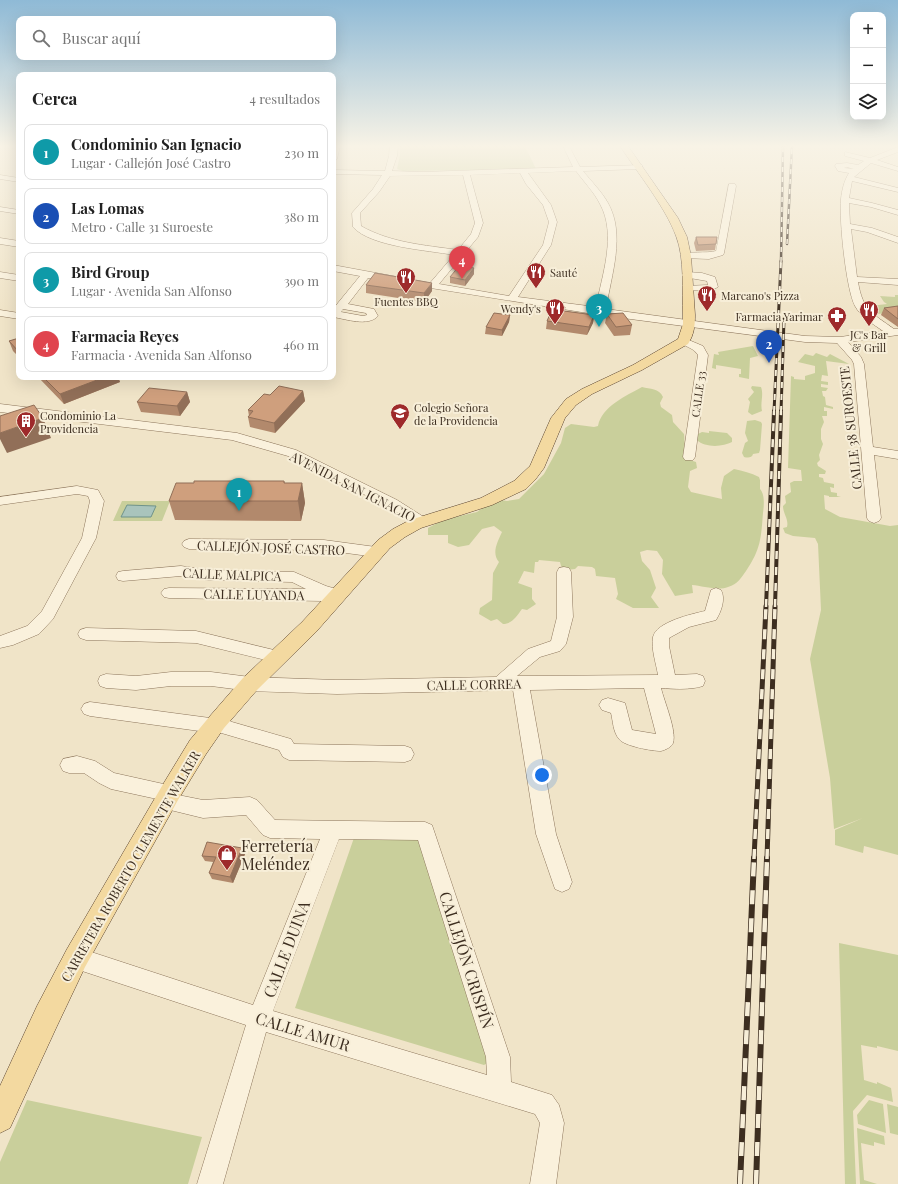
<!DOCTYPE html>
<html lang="es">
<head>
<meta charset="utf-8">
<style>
  :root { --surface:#fff; --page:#f6f6f6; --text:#222; --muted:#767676; --line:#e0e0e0; --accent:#9e2a2b }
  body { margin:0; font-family:"Playfair Display",serif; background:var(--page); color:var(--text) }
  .controls { position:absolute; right:12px; top:12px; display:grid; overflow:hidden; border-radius:8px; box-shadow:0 4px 16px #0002 }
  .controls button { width:36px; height:36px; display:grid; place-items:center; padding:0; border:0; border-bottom:1px solid var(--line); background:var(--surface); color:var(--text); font:20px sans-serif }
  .you { position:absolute; left:542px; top:775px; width:14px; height:14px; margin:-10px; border:3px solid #fff; border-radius:50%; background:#1a73e8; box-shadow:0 0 0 6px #1a73e833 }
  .badge { display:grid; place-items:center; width:26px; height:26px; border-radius:50%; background:var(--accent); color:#fff; font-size:13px; font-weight:700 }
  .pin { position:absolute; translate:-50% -33px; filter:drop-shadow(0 1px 2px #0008) }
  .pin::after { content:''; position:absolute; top:21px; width:14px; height:12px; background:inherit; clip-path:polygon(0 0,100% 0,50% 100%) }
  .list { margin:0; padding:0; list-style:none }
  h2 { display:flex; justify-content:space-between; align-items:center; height:52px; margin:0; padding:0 16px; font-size:17px }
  h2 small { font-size:13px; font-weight:400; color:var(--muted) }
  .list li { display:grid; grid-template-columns:26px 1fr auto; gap:12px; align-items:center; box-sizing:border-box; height:56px; margin:0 8px 8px; padding:0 8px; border:1px solid var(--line); border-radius:8px }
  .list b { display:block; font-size:15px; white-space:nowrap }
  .list p { margin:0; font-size:13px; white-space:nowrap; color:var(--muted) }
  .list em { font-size:13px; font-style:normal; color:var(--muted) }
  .icon { flex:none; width:22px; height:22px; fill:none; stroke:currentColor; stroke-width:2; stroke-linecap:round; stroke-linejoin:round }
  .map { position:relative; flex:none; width:898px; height:1184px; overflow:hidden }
  .search { position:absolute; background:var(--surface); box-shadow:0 4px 16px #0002; left:16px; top:16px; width:320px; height:44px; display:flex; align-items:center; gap:10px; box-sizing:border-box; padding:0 14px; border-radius:8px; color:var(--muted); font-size:15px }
  .panel { position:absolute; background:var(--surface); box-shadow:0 4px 16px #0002; left:16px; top:72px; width:320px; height:308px; border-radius:8px }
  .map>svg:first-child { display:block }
  .green { fill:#c9cf9b }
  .water { fill:#a9c4bc; stroke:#6f938a }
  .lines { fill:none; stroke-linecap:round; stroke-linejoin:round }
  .minor-casing { stroke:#8d765c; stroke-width:1 }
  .major-casing { stroke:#5b4430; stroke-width:1 }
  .minor { fill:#faf1dc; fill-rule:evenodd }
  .major { fill:#f3d9a0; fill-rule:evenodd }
  .rail-far4-casing { stroke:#3d2e20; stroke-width:2.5 }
  .rail-far3-casing { stroke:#3d2e20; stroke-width:3 }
  .rail-far2-casing { stroke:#3d2e20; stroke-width:4 }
  .rail-far1-casing { stroke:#3d2e20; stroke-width:5 }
  .rail-casing { stroke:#3d2e20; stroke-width:6 }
  .rail-far4 { stroke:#f7eed8; stroke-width:1.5; stroke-dasharray:5; stroke-linecap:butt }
  .rail-far3 { stroke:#f7eed8; stroke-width:2; stroke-dasharray:6; stroke-linecap:butt }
  .rail-far2 { stroke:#f7eed8; stroke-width:2.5; stroke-dasharray:8; stroke-linecap:butt }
  .rail-far1 { stroke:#f7eed8; stroke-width:3.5; stroke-dasharray:10; stroke-linecap:butt }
  .rail { stroke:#f7eed8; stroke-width:4.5; stroke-dasharray:14; stroke-linecap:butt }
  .wall { fill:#b2896c }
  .shaded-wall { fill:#916f58 }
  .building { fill:#cf9f7d; stroke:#916f58 }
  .labels { text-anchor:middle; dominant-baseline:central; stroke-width:4; stroke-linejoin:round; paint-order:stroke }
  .far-poi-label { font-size:11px; fill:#3d2e20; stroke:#f7eed8; text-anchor:start }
  .far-street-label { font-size:11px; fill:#3d2e20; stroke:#f7eed8 }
  .street-label { font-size:13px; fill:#3d2e20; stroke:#f7eed8 }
  .near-poi-label { font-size:16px; fill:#3d2e20; stroke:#f7eed8; text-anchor:start }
  .near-street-label { font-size:16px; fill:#3d2e20; stroke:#f7eed8 }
</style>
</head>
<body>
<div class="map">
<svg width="898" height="1184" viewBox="0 0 898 1184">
  <rect width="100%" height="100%" fill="#f0e4c8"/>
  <path class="green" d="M400 146H525L536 169 403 171 397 169 400 155Z
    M895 295H898V311L878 314 870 306 887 304 884 302 880 296 895 297Z
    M753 346 758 356 750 358 749 379 739 377V374H741V369L716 365V369L712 368 714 354 719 355 718 352Z
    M816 353 827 357 830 354 849 364 826 361 828 376 822 375 821 381 828 382V385L821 384V387L828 388 826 391H822L823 396 825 397 826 405 833 407V409L824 407V411H827V416H822L824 422 821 429V439L823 444 819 455 820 460 817 463 818 466 826 471 825 474H819V477L823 478 824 482 834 484V488L830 487 831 492 837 493V496L841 497H829V496L824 495 825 509 840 517 890 526 898 525V855L864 846 863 853 835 845V830L863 818 834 829 830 778 810 659 821 610 818 544 815 538 793 536 785 533 783 528 787 527C789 519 783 514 783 506L786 503 785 496 791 492 790 483 794 481H802L801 470 788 468 791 376 794 377V379L805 380V376L815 373V366L798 362 805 354 813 356Z
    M752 386 761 387C764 395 760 403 762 411L752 415 748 412 750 402 748 399 754 392 751 388Z
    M642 387C650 389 659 388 663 397L660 403 661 407 672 415 673 422 684 434 685 449 690 460 696 462 697 468 690 471 688 487 691 492 722 499 721 488 724 476 734 469C743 471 751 473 759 477L760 480V489C765 494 764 506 763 513 761 538 761 549 746 571 741 578 738 584 728 587 718 591 703 586 692 585L693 593 675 596 662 574 663 560 657 551 647 550 640 552 642 561 650 570 656 588 651 597 659 608H633L616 599 618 594 615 578 596 576 595 569 592 567 578 566 575 569 566 570 561 566 560 562 539 560 538 562H535L534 573 524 571 518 583 532 588V599L536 604 527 610 522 609C517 616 512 624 503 624L497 619 491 621 479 614 480 608 492 600 493 573 499 562C491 553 498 541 502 532L494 526 482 529 469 545 458 547 448 543V535H428V528L443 520 477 512 494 499 507 501 519 499 544 474 561 443 565 428 571 424 594 427 598 426C602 406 626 396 642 387Z
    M755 420 761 422 762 424 760 450 759 453 753 454C752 458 748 458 744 457L742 453 745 443 748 441 745 433 747 421Z
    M709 431 727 433 732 438V442C723 447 705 448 697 440L698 434 702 432 709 433Z
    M122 501H170L162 521H113Z
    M356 832 422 833 491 1061 484 1065 295 1008Z
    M839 943 898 955V1051L877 1046V1048L861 1045 864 1080 877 1084V1082L891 1088 893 1102 867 1095 853 1111 856 1184H845Z
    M27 1100 202 1137 188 1184H0V1162Z
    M869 1100 883 1104 886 1133 858 1124 857 1115Z
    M887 1104 898 1107V1135L890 1133Z
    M857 1128 884 1136 885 1145 874 1142V1146L861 1143 864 1180 877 1184H860Z"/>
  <path class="water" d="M127 505 156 506 151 517H121Z"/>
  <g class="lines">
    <g class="minor-casing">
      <path id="minor" d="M333 146H340L337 159 333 161Z
        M390 146H398L397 156 392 171 422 172 573 167 563 146H569L580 167 642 165V169H639L583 171C591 181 602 192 608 203 626 235 611 275 606 309L805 336 840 337 883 331C873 324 861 317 855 306 846 289 839 220 841 199 842 190 844 181 849 173L838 171 835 166 836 164 847 163 858 165 864 161 845 156V152L870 158 898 147V152L877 160 898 167V171L871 163 854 177 898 188V192L852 181 849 198 872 203 898 210V215L871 207 849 203 850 224 872 228 898 237V243L867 232 851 229 857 277 898 279V285L858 282C863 311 872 313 894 329H898V335L848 342 861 357 864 364 873 447 898 451V459L874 455 881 518 879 521 874 523 869 521 867 518 854 364 852 360 837 343 805 342 600 315 368 278 348 304 374 309 378 316C368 327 346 319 333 317V309L360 276 333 271V265L430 283 454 255C427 250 371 247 353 227L352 213 373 189 382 175 333 174V170L385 171 389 156ZM847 167 854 169 844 168ZM576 171C584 182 594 192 600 204 617 235 602 275 596 307L518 297 551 245 557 222 551 205 528 173ZM520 173 526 184 543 205 549 222 543 245 509 296 439 284 478 237 483 223 470 175ZM463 175 475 223 471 234 458 250C424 245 391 243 361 226L360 213 379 192 390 176ZM343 309 366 313 367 315 363 316 341 312Z
        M0 175 19 178V182L0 179Z
        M729 184H735L736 186 724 253 723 255 709 259 683 258 681 256C689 250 706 254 716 251Z
        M0 207 19 210V214L0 211Z
        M0 238 19 241V247L0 244Z
        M0 272 19 275V281L0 278Z
        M687 272 702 273 715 277 718 287 710 291 685 290 683 288 685 286 708 285 707 281 684 277 682 275 684 273Z
        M0 310 19 313V319L0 316Z
        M684 338 703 346 708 355 695 457 693 460H685L683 457 698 355C693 347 684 347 679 341L680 339Z
        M0 404 237 433 296 450 397 500 427 519 429 522 427 525 422 527 417 525 387 506 288 456 232 440 0 412Z
        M77 486 98 490 104 501 96 538 53 619 39 634 13 645 0 648V636L27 626 42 611 82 538 90 501 88 496 77 494 0 505V497Z
        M189 539 324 540 376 547 381 548 383 552 381 556 376 557 324 550 189 549 184 547 182 544 184 541Z
        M181 566 208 570 294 572 326 586 343 591 346 595 343 599C335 601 332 598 323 601L169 598 164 597 161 593 164 589 169 588 306 589 292 582 208 580 181 576 123 581 118 580 116 576 118 572 123 571Z
        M564 567 569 568 571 572 573 617 566 644 560 651 540 657 517 676 658 675C656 663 651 649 653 637 656 622 692 614 705 611L711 590 716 588 721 590C726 599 721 612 716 620L689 627 669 638V646L675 675 697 674 703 676 705 681 703 686C691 690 673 689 661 688 664 701 677 731 673 743 672 747 665 750 661 751 652 751 624 746 619 739 613 732 613 721 611 713L602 710 599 705 602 700 608 698 625 703 632 730 656 734 644 688 530 690 556 834 572 882 569 889 562 892 555 889 536 834 513 690 337 694 250 691 211 686H171L136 690 106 688 100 686 98 681 100 676 106 674 136 676 171 672H211L250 677 337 680 496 677 528 649 551 641 557 617V572L559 568Z
        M86 628 196 631 278 651 284 652 286 657 284 662 278 663 196 643 86 640 80 638 78 634 80 630Z
        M90 702 210 718 217 715 232 722 291 739 294 744 405 746 411 748 414 754 411 760 405 762 289 760 283 757 279 750 218 732 214 733 90 716 84 714 81 709 84 704Z
        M77 756 95 761 114 773 177 787 179 793 178 795 203 800 250 797 257 800 275 820 425 822 432 825 510 1057 511 1082 552 1095 559 1105 564 1123 556 1184H530L540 1123 535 1114 266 1032 223 1184H197L246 1025 76 969 68 966 65 958 68 950 76 947 253 1005 320 839 270 838 263 835 246 815 203 818 158 807 156 801 157 799 111 789 99 783 84 773H69L63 771 60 765 63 759ZM339 839 418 840 486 1057 487 1075 273 1011Z"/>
    </g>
    <g class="major-casing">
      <path id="major" d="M620 146H628L678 218 687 237 691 256 695 315C695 325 694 335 688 344L642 370 592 394 576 405 565 418 544 468 535 480 526 489 492 505 421 528 405 537 390 548 316 632 257 690 224 728 206 754 178 800 85 967 57 1026 10 1128 0 1133V1086L37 1006 67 949 162 786 190 740 210 716 243 678 302 622 378 540 393 529 410 520 481 498 514 481 530 466 551 418 566 399 582 389 633 365 678 339 683 324V315C682 291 685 259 676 236 666 208 637 172 620 146Z"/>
    </g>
    <use href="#minor" class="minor"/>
    <use href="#major" class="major"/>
    <g class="rail-far4-casing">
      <path id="rail-far4" d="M787 244 792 146
        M781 262 783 146"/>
    </g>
    <g class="rail-far3-casing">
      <path id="rail-far3" d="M774 412 781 261
        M781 412 784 319"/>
    </g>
    <g class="rail-far2-casing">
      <path id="rail-far2" d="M766 607 774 411
        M775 607 781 411"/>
    </g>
    <g class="rail-far1-casing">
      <path id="rail-far1" d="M754 859 766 606
        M767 859 775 606"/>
    </g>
    <g class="rail-casing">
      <path id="rail" d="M740 1184 754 858
        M756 1184 767 858"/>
    </g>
    <use href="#rail-far4" class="rail-far4"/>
    <use href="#rail-far3" class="rail-far3"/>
    <use href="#rail-far2" class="rail-far2"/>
    <use href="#rail-far1" class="rail-far1"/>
    <use href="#rail" class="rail"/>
  </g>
  <path class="wall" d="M696 237H717L715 250 696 251 694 243Z
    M474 274 465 286 450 283V277Z
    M366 285 432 291 424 302 366 293Z
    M898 306V327L881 315 884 308Z
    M565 307V311L594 315 593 323 587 335 546 329 547 321Z
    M607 314 632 325 630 335 614 336 605 323Z
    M510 315 509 322 502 336 485 334 486 327Z
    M19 338V357L13 351 9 341Z
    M38 377H118L120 382 64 404Z
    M303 391 305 401 275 433 250 427 248 417 249 416 248 410 270 395Z
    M187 392 190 402 180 416 141 412 137 402Z
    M284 481 285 483H302L305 503 301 521 175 520 169 501 194 483Z
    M242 848 245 854 233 883 212 879 209 873 213 862 205 861 202 856Z"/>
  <path class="shaded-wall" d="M474 268V274L465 286V280Z
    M432 283V291L424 302V293Z
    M510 315 509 322 502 336V330Z
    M594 315 593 323 587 335 589 327Z
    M105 377H118L120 382 64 404 60 394Z
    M303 391 305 401 275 433 274 423Z
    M187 392 190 402 180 416 177 406Z
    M43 418 51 438 7 453 0 439V433Z
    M302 483 305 503 301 521 298 501Z
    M242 848 245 854 233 883 230 877Z"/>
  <path class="building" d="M696 237H717L716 244 698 245Z
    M459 266 474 268 465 280 450 277Z
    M375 273 432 283 424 293 366 285Z
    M554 305 565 307 564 311 594 315 589 327 547 321Z
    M898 306V319L884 308Z
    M494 313 510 315 502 330 486 327Z
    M623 313 632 325 616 327 607 314Z
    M19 338V352L9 341Z
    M43 377H105L60 394Z
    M279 386 303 391 274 423 248 417 253 411 248 410 264 394 270 395Z
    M149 388 187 392 177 406 137 402Z
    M34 405 43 418 0 433V416Z
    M194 481H284V483H302L298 501H169L176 483H194Z
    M207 842 242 848 230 877 209 873 216 857 202 856Z"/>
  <linearGradient id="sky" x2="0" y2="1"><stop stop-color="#8fbad6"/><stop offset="0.47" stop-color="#f8f3e6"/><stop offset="1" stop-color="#f8f3e6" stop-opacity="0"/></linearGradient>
  <rect width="898" height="311" fill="url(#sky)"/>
  <defs>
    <g id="restaurant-pin" transform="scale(1)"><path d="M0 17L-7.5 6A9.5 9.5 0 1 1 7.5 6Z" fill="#9e2a2b" stroke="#f7eed8"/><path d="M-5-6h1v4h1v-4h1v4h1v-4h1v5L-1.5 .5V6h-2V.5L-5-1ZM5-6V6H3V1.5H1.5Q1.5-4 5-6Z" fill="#fff"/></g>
    <g id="pharmacy-pin" transform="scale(1)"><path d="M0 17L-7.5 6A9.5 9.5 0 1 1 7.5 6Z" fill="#9e2a2b" stroke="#f7eed8"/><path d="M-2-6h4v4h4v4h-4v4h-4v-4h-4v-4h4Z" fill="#fff"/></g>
    <g id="school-pin" transform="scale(1)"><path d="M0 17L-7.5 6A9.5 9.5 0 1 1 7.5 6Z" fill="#9e2a2b" stroke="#f7eed8"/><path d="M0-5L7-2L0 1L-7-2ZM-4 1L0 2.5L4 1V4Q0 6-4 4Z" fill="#fff"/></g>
    <g id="building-pin" transform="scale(1)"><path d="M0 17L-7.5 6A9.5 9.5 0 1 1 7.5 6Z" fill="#9e2a2b" stroke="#f7eed8"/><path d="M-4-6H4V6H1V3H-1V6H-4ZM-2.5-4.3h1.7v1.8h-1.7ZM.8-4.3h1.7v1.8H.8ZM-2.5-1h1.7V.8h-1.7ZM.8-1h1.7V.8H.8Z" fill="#fff"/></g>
    <g id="shop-pin" transform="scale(1)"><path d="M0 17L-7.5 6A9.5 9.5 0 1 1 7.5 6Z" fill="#9e2a2b" stroke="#f7eed8"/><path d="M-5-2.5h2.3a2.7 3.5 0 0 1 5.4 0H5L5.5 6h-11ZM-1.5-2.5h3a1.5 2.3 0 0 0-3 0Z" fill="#fff"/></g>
  </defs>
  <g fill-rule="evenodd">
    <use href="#restaurant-pin" x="536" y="272"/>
    <use href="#restaurant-pin" x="406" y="277"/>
    <use href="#restaurant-pin" x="707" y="295"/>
    <use href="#restaurant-pin" x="555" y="308"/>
    <use href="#restaurant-pin" x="869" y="310"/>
    <use href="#pharmacy-pin" x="837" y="316"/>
    <use href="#school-pin" x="400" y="413"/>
    <use href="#building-pin" x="26" y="421"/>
    <use href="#shop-pin" x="227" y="854"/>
  </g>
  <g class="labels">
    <g class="far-poi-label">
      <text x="550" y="272">Sauté</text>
      <text x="721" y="295">Marcano's Pizza</text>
      <text x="406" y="301" text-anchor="middle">Fuentes BBQ</text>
      <text x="541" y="308" text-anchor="end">Wendy's</text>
      <text x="823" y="316" text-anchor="end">Farmacia Yarimar</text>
      <text x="869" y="334" text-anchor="middle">JC's Bar<tspan x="869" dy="13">&amp; Grill</tspan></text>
      <text x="414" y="407">Colegio Señora<tspan x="414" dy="13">de la Providencia</tspan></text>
      <text x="40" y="415">Condominio La<tspan x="40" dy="13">Providencia</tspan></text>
    </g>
    <g class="far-street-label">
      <text transform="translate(698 394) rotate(-82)">CALLE 33</text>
    </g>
    <g class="street-label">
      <text transform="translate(850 428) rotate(-96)">CALLE 38 SUROESTE</text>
      <text transform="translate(353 486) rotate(27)">AVENIDA SAN IGNACIO</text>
      <text transform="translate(271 547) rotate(2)">CALLEJÓN JOSÉ CASTRO</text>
      <text transform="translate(232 574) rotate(2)">CALLE MALPICA</text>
      <text transform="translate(254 594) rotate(1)">CALLE LUYANDA</text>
      <text transform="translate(474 684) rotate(-1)">CALLE CORREA</text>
      <text transform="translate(130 866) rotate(-60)">CARRETERA ROBERTO CLEMENTE WALKER</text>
    </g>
    <g class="near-poi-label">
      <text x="241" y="845">Ferretería<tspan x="241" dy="18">Meléndez</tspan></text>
    </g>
    <g class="near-street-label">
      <text transform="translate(286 949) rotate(-69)">CALLE DUINA</text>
      <text transform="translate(467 960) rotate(72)">CALLEJÓN CRISPÍN</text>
      <text transform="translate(303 1031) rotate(17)">CALLE AMUR</text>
    </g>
  </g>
</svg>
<div class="controls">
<button>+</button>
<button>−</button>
<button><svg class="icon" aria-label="layers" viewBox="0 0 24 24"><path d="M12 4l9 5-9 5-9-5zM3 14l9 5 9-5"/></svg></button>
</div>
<div class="you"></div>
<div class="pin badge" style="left:239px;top:511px;background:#0f9aa8">1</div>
<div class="pin badge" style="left:769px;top:363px;background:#1a4fb4">2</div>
<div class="pin badge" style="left:599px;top:327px;background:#0f9aa8">3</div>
<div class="pin badge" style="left:462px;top:279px;background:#e0444e">4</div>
<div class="search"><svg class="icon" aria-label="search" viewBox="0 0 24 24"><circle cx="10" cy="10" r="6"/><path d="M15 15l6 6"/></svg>Buscar aquí</div>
<section class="panel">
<h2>Cerca<small>4 resultados</small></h2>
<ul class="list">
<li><span class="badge" style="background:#0f9aa8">1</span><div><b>Condominio San Ignacio</b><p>Lugar · Callejón José Castro</p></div><em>230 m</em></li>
<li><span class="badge" style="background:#1a4fb4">2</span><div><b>Las Lomas</b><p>Metro · Calle 31 Suroeste</p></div><em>380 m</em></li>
<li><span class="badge" style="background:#0f9aa8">3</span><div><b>Bird Group</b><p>Lugar · Avenida San Alfonso</p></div><em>390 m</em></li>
<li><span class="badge" style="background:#e0444e">4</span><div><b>Farmacia Reyes</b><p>Farmacia · Avenida San Alfonso</p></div><em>460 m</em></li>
</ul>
</section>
</div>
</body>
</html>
